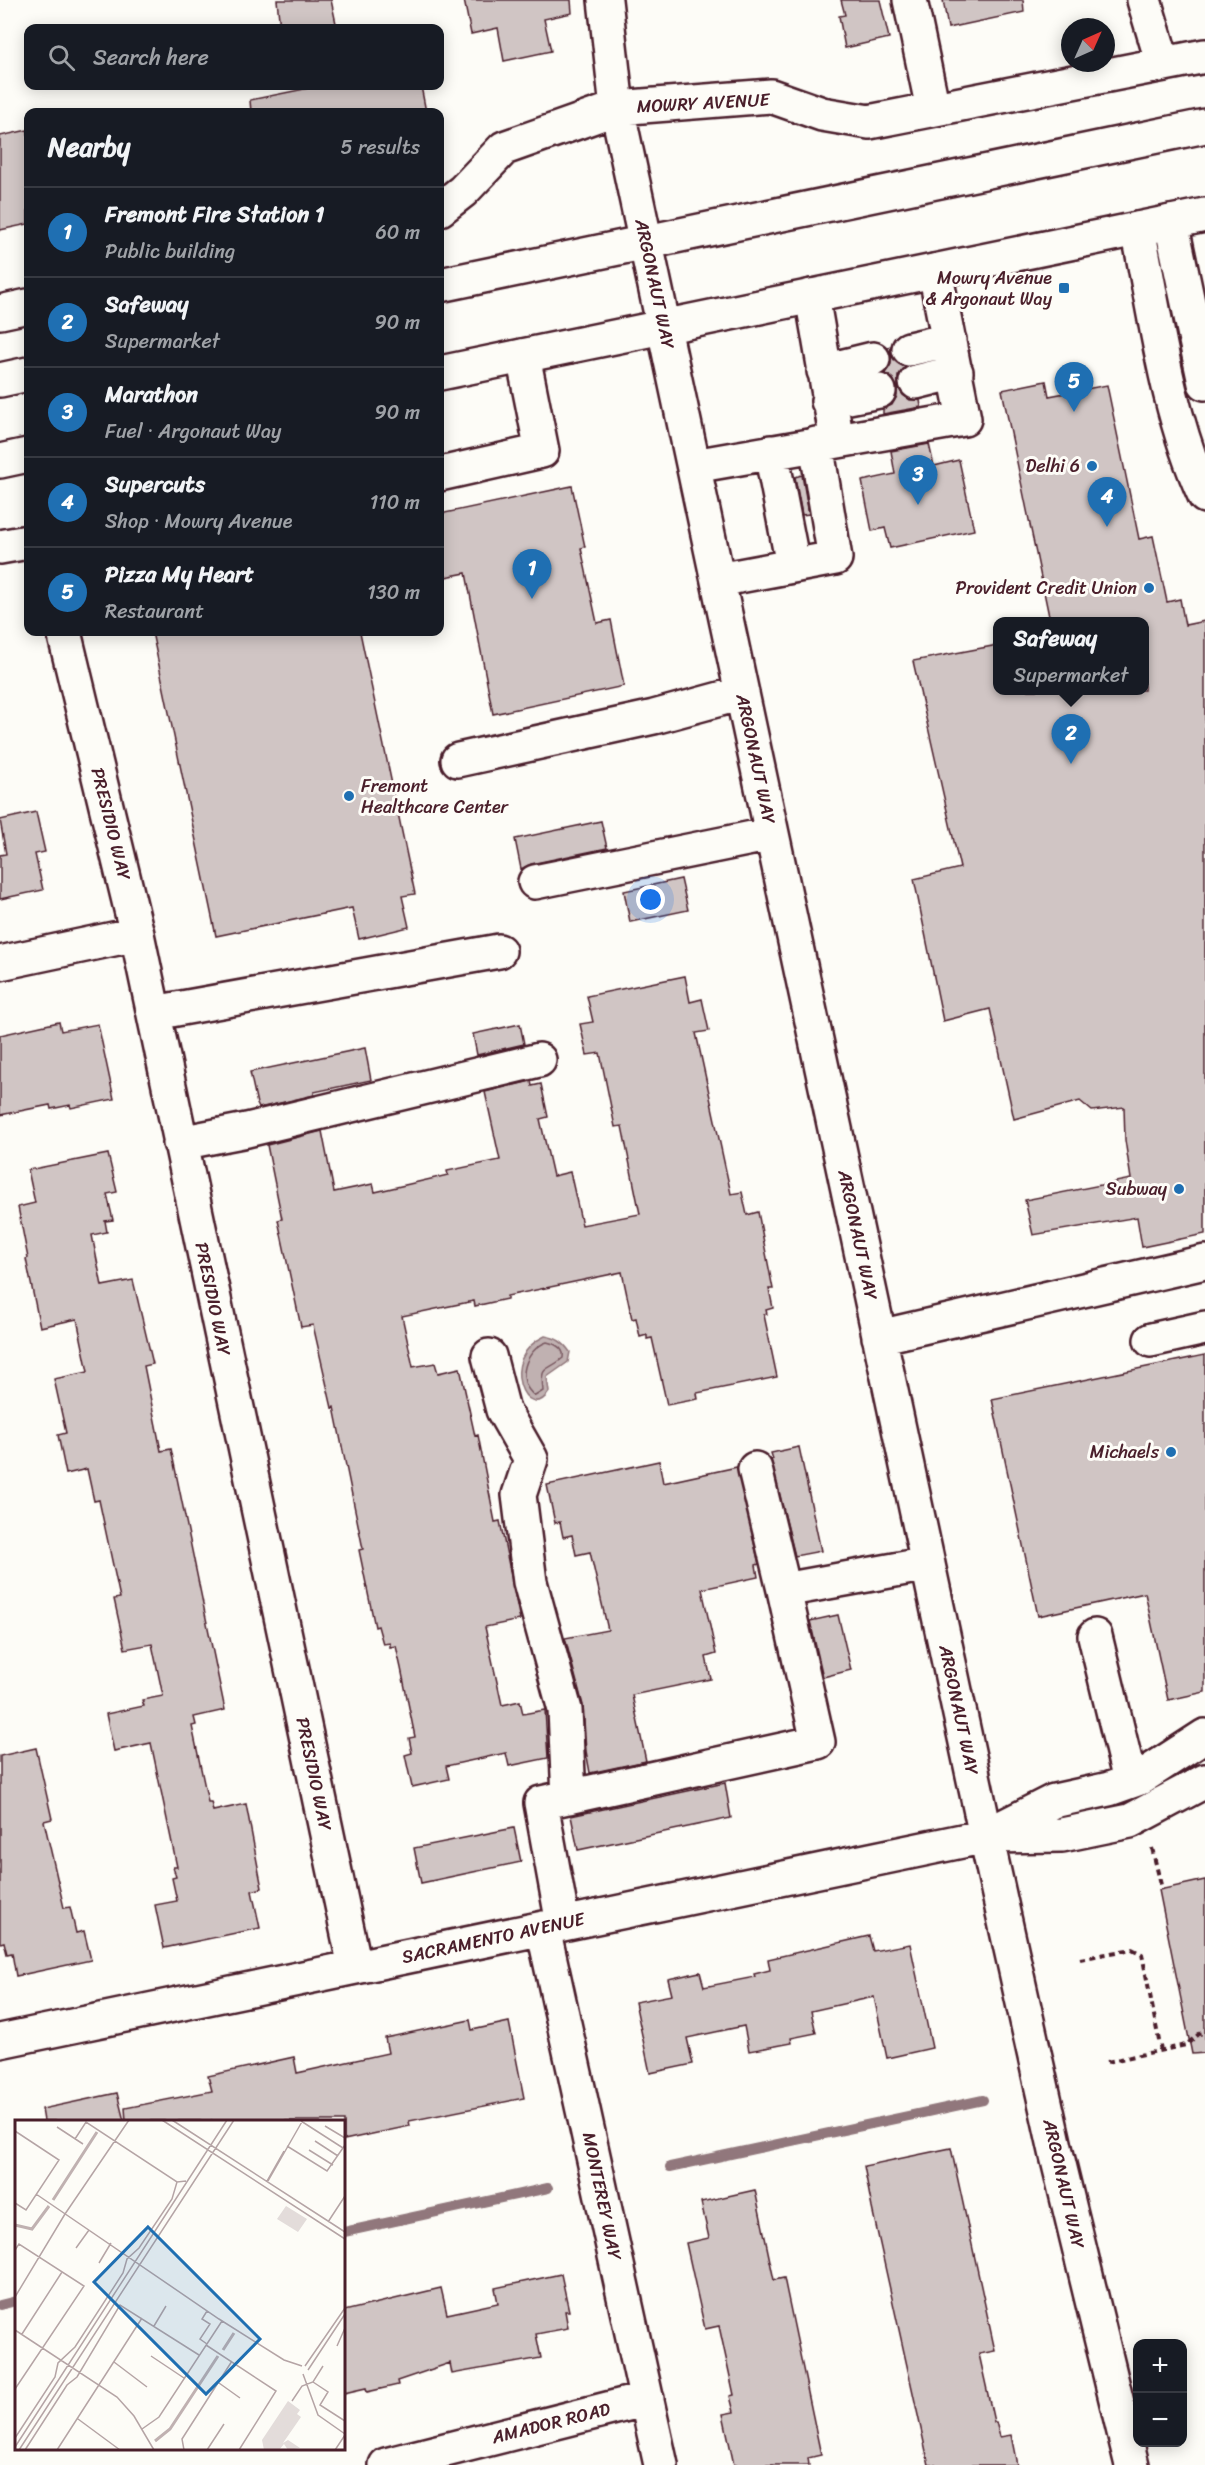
<!DOCTYPE html>
<html lang="en">
<head>
<meta charset="utf-8">
<style>
  :root { --surface:#171b24; --page:#242831; --text:#f1f3f6; --muted:#9ea1a6; --line:#363941; --accent:#1f6fb2 }
  body { margin:0; font-family:Sriracha,sans-serif; background:var(--page); color:var(--text) }
  .controls { position:absolute; right:18px; bottom:18px; display:grid; overflow:hidden; border-radius:12px; box-shadow:0 3px 15px #0003 }
  .controls button { width:54px; height:54px; display:grid; place-items:center; padding:0; border:0; border-bottom:2px solid var(--line); background:var(--surface); color:var(--text); font:30px sans-serif }
  .compass { position:absolute; left:1061px; top:18px; width:54px; height:54px; border-radius:50%; background:var(--surface); box-shadow:0 3px 15px #0003; rotate:45deg }
  .you { position:absolute; left:651px; top:900px; width:21px; height:21px; margin:-15px; border:4px solid #fff; border-radius:50%; background:#1a73e8; box-shadow:0 0 0 9px #1a73e833 }
  .badge { display:grid; place-items:center; width:39px; height:39px; border-radius:50%; background:var(--accent); color:#fff; font-size:20px; font-weight:700 }
  .pin { position:absolute; translate:-50% -50px; filter:drop-shadow(0 2px 3px #0008) }
  .pin::after { content:''; position:absolute; top:32px; width:21px; height:18px; background:inherit; clip-path:polygon(0 0,100% 0,50% 100%) }
  .popup { position:absolute; left:993px; top:617px; width:156px; height:78px; box-sizing:border-box; display:grid; place-content:center; border-radius:12px; background:var(--surface); filter:drop-shadow(0 2px 4px #0005); font-size:20px; white-space:nowrap; color:var(--muted) }
  .popup b { font-size:22px; color:var(--text) }
  .popup::after { content:''; position:absolute; left:50%; top:100%; margin-left:-12px; border:12px solid transparent; border-top-color:var(--surface) }
  .list { margin:0; padding:0; list-style:none }
  h2 { display:flex; justify-content:space-between; align-items:center; height:78px; margin:0; padding:0 24px; font-size:26px }
  h2 small { font-size:20px; font-weight:400; color:var(--muted) }
  .list li { display:grid; grid-template-columns:39px 1fr auto; gap:18px; align-items:center; box-sizing:border-box; height:90px; padding:0 24px; border-top:2px solid var(--line) }
  .list b { display:block; font-size:22px; white-space:nowrap }
  .list p { margin:0; font-size:20px; white-space:nowrap; color:var(--muted) }
  .list em { font-size:20px; font-style:normal; color:var(--muted) }
  .icon { flex:none; width:33px; height:33px; fill:none; stroke:currentColor; stroke-width:2; stroke-linecap:round; stroke-linejoin:round }
  .map { position:relative; flex:none; width:1205px; height:2465px; overflow:hidden }
  .search { position:absolute; background:var(--surface); box-shadow:0 3px 15px #0003; left:24px; top:24px; width:420px; height:66px; display:flex; align-items:center; gap:15px; box-sizing:border-box; padding:0 21px; border-radius:12px; color:var(--muted); font-size:22px }
  .panel { position:absolute; background:var(--surface); box-shadow:0 3px 15px #0003; left:24px; top:108px; width:420px; height:528px; border-radius:12px }
  .map>svg:first-child { display:block }
  .water { fill:#c0b1b1; stroke:#91777b; stroke-width:1.5 }
  .lines { fill:none; stroke-linecap:round; stroke-linejoin:round }
  .shore { stroke:#795961; stroke-width:1.5 }
  .stream { stroke:#91777b; stroke-width:10 }
  .building { fill:#d0c5c4; stroke:#4a1f2b; stroke-width:1.5 }
  .minor-casing { stroke:#4a1f2b; stroke-width:38 }
  .major-casing { stroke:#4a1f2b; stroke-width:38 }
  .path { stroke:#4a1f2b; stroke-width:4; stroke-dasharray:6 4.5; stroke-linecap:butt }
  .minor { stroke:#fdfcf7; stroke-width:33 }
  .major { stroke:#fdfcf7; stroke-width:33 }
  .poi-dot { fill:#1f6fb2; stroke:#fdfcf7; stroke-width:2 }
  .labels { text-anchor:middle; dominant-baseline:central; stroke-width:6; stroke-linejoin:round; paint-order:stroke }
  .street-label { font-size:18px; fill:#4a1f2b; stroke:#fdfcf7 }
  .poi-label { font-size:18px; fill:#4a1f2b; stroke:#fdfcf7; text-anchor:end }
  .inset-river { fill:none; stroke:#c0b1b1; stroke-width:3 }
  .inset-road { fill:none; stroke:#b5a4a5; stroke-width:1.5 }
  .view { fill:#1f6fb2; fill-opacity:0.15; stroke:#1f6fb2; stroke-width:3 }
  .inset-edge { fill:none; stroke:#4a1f2b; stroke-width:3 }
</style>
</head>
<body>
<div class="map">
<svg width="1205" height="2465" viewBox="0 0 1205 2465">
  <rect width="100%" height="100%" fill="#fdfcf7"/>
  <filter id="ink" filterUnits="userSpaceOnUse"><feTurbulence type="fractalNoise" baseFrequency=".0167" numOctaves="2"/><feDisplacementMap in="SourceGraphic" scale="12" xChannelSelector="R" yChannelSelector="G"/><feConvolveMatrix kernelMatrix="1 2 1 2 8 2 1 2 1" color-interpolation-filters="sRGB"/></filter>
  <g filter="url(#ink)">
    <path class="water" d="M545 1336C557 1338 563 1342 570 1352L568 1362 547 1377 549 1392C528 1425 495 1359 545 1336Z"/>
    <g class="lines">
      <path class="shore" d="M547 1342C555 1344 565 1348 563 1358 546 1373 540 1363 543 1391L535 1396C514 1381 526 1349 547 1342Z"/>
      <path class="stream" d="M670 2167 983 2100
        M344 2232 548 2188
        M0 2305 16 2301"/>
    </g>
    <path class="building" d="M277 0H331L337 28H280Z
      M464 0H571L572 13 544 19 551 51 504 61 498 28 471 34Z
      M841 0H880L889 38 845 48 839 16 845 15Z
      M943 0H1023L1024 12 948 28Z
      M319 86H421L426 112H251L250 100Z
      M28 130V224L0 230V136Z
      M891 346V354L895 361 905 367 898 376V387L903 395 910 400H920L921 407 883 414V409L892 405 897 396V388L893 379 885 373 891 364V354L887 347Z
      M1046 381 1049 396 1107 385 1139 539 1153 536 1167 602 1180 599 1185 625 1205 621V1234L1142 1247 1137 1217 1033 1235 1025 1200 1131 1179 1125 1140 1124 1107 1092 1111 1080 1101 1014 1119 990 1009 943 1021 914 879 960 868 913 661 998 645V690H1144V621H1050L1002 390Z
      M929 444 934 466 959 460 974 530 890 548 885 528 872 531 862 481 895 474 891 451Z
      M802 475 809 514 802 515 795 477Z
      M572 486 585 547 581 548 597 623 611 620 624 686 493 714 466 573 440 578V514Z
      M152 632H360L415 894 402 896 409 927 359 939 352 908 216 936Z
      M36 812 45 852 35 854 43 890 0 899V855L6 854 0 820Z
      M601 821 607 848 531 864 521 869 515 839Z
      M681 879 688 910 630 922 624 891Z
      M685 976 690 1002 702 999 709 1031 696 1033 731 1194 742 1192 747 1215 758 1212 773 1289H769L773 1308 766 1310 767 1314 764 1315 777 1377 697 1393 698 1399 667 1405 652 1338 647 1339V1335L640 1337 636 1318 632 1319 622 1272 507 1296V1299L475 1306 474 1301 402 1316 413 1367 435 1363 438 1373 460 1368 475 1436 478 1435 495 1522 500 1521 520 1620 485 1627 502 1705 520 1701 523 1714 545 1710 548 1758 509 1766 506 1753 446 1766 449 1779 412 1787 405 1755 412 1753 409 1738 415 1737 401 1668 396 1646 390 1647V1643L383 1644 378 1626 375 1627 359 1550 363 1549 334 1407 332 1408 313 1325 301 1327 278 1220 282 1219 267 1145 322 1131 334 1192 373 1184 375 1192 448 1175 447 1171 500 1160 485 1092 531 1081 532 1086 541 1084 548 1117 540 1119 553 1176 570 1172 582 1225 640 1214 622 1126 615 1127 600 1053 587 1055 580 1024 593 1022 587 996Z
      M59 1022 61 1031 98 1024 114 1099 71 1108 70 1105 51 1109 50 1105 0 1115V1035Z
      M520 1024 524 1044 477 1055 473 1034Z
      M365 1048 371 1080 314 1092V1095L259 1108 257 1104 250 1072Z
      M108 1154 117 1192 107 1194 113 1220 105 1221 107 1232 92 1235 102 1286 133 1280 153 1364 144 1366 161 1451 171 1449 225 1710 194 1717 196 1725 192 1726 208 1802H211L213 1811 246 1804 262 1888 252 1891 260 1928 164 1948 155 1905 177 1901 172 1878 176 1877 173 1867H177L151 1743 114 1751 106 1714 144 1706 142 1700 163 1696 152 1644 125 1649 114 1599 120 1598 99 1500 94 1501 87 1469 66 1474 58 1435 66 1433 54 1379 88 1372 77 1319 40 1327 26 1259 28 1258 18 1207 35 1203 28 1170Z
      M1205 1355V1692L1168 1700 1145 1593 1038 1616 992 1399Z
      M799 1447 821 1551 795 1556 771 1460 773 1459 771 1453Z
      M659 1461 663 1483 737 1467 759 1564 756 1565 758 1577 702 1589 716 1654 706 1657 711 1679 632 1695 646 1761 590 1773 586 1751 583 1705 565 1638 608 1630 590 1552 576 1555 572 1535 563 1537 560 1522 555 1523 547 1485Z
      M838 1615 851 1670 823 1677 810 1621Z
      M36 1748 52 1819 44 1821 64 1908 70 1907 76 1933 84 1931 91 1960 16 1976 12 1953 7 1954 4 1942 0 1943V1756Z
      M725 1783 731 1818 578 1850 571 1816Z
      M514 1828 521 1862 421 1883 414 1848Z
      M1205 1880V2053L1192 2054 1159 1890Z
      M869 1936 873 1951 910 1944 932 2048 887 2058 874 1997 811 2011 816 2033 791 2038 792 2043 749 2051 744 2026 687 2038 693 2064 650 2073 635 2002 672 1995 668 1979 700 1972 704 1987 755 1977 754 1974 770 1970 768 1959Z
      M470 2020 472 2030 509 2022 524 2098 409 2121 410 2126 344 2140V2121H126L125 2108 212 2091 208 2076 294 2057 297 2073 388 2053 385 2038Z
      M117 2093 124 2121H44L42 2109Z
      M951 2148 995 2351 979 2354 994 2422H996L1000 2437 1011 2435 1017 2465H929L872 2208 864 2166Z
      M755 2190 774 2280 784 2278 821 2455 808 2458 809 2465H734L723 2414 734 2412 730 2396 734 2395 719 2326 705 2329 686 2243 709 2238 701 2202Z
      M561 2274 569 2311H565L568 2328 536 2334 541 2358 452 2374 450 2363 397 2381 398 2385 367 2392 366 2388 344 2393V2311L441 2288 447 2314 498 2303 495 2288Z"/>
    <g class="lines">
      <g class="minor-casing">
        <path id="minor" d="M605 0 617 108 986 1836 1057 2156 1132 2465
          M910 0 933 109
          M1144 0 1163 64
          M440 209 463 191 504 148 617 108 771 96 822 114 869 122 1205 56
          M1171 222 1205 383
          M1138 229C1156 319 1167 413 1205 496
          M812 296 837 441
          M0 312 28 306
          M909 349 949 340
          M824 371 873 359
          M916 382 956 372
          M828 401 879 391
          M771 452 793 565
          M694 466 964 419 935 271
          M440 474 542 451 523 356
          M0 547 28 542
          M718 580 835 558 816 444
          M64 632 137 934 355 1967
          M458 760 654 717 742 693
          M535 882 772 834
          M0 963 137 934
          M154 1013 499 951
          M180 1143 247 1130 539 1060
          M879 1337 1205 1262
          M1151 1340 1205 1328
          M489 1356 503 1410 531 1459 519 1495 530 1582 565 1710 569 1797
          M755 1469 784 1590
          M1095 1636 1130 1781
          M993 1832 1054 1801 1109 1789 1140 1778 1205 1736
          M563 1924 541 1803 818 1742 784 1590 928 1564
          M543 1928 661 2465
          M0 2041 986 1836 1062 1835 1130 1821 1205 1781
          M386 2465 647 2399"/>
      </g>
      <g class="major-casing">
        <path id="major" d="M440 285 1205 126
          M440 373 1205 215
          M0 380 28 374
          M0 461 28 455"/>
      </g>
      <path class="path" d="M1152 1848 1162 1889
        M1080 1959 1132 1949 1142 1954 1161 2051
        M1107 2062 1186 2045 1199 2034 1205 2033"/>
      <use href="#minor" class="minor"/>
      <use href="#major" class="major"/>
    </g>
  </g>
  <g class="poi-dot">
    <rect x="1058" y="282" width="12" height="12" rx="3"/>
    <circle cx="1092" cy="466" r="6"/>
    <circle cx="1149" cy="588" r="6"/>
    <circle cx="349" cy="796" r="6"/>
    <circle cx="1179" cy="1189" r="6"/>
    <circle cx="1171" cy="1452" r="6"/>
  </g>
  <g class="labels">
    <g class="street-label">
      <text transform="translate(703 103) rotate(-3)">MOWRY AVENUE</text>
      <text transform="translate(655 284) rotate(78)">ARGONAUT WAY</text>
      <text transform="translate(756 759) rotate(78)">ARGONAUT WAY</text>
      <text transform="translate(111 824) rotate(76)">PRESIDIO WAY</text>
      <text transform="translate(858 1235) rotate(78)">ARGONAUT WAY</text>
      <text transform="translate(213 1299) rotate(78)">PRESIDIO WAY</text>
      <text transform="translate(959 1710) rotate(78)">ARGONAUT WAY</text>
      <text transform="translate(314 1774) rotate(78)">PRESIDIO WAY</text>
      <text transform="translate(493 1938) rotate(-12)">SACRAMENTO AVENUE</text>
      <text transform="translate(1064 2184) rotate(77)">ARGONAUT WAY</text>
      <text transform="translate(602 2196) rotate(78)">MONTEREY WAY</text>
      <text transform="translate(551 2423) rotate(-14)">AMADOR ROAD</text>
    </g>
    <g class="poi-label">
      <text x="1052" y="278">Mowry Avenue<tspan x="1052" dy="21">&amp; Argonaut Way</tspan></text>
      <text x="1080" y="466">Delhi 6</text>
      <text x="1137" y="588">Provident Credit Union</text>
      <text x="361" y="786" text-anchor="start">Fremont<tspan x="361" dy="21">Healthcare Center</tspan></text>
      <text x="1167" y="1189">Subway</text>
      <text x="1159" y="1452">Michaels</text>
    </g>
  </g>
  <g transform="translate(15 2120)">
    <rect width="330" height="330" fill="#fdfcf7"/>
    <path d="M271 86 292 99 283 112 262 99ZM273 281 285 290 282 294 286 297 268 323 273 320 285 328 273 330 269 324 264 330H249L247 320Z" fill="#e3dcda"/>
    <path class="inset-river" d="M38 80 82 12M0 105 17 109 34 86M208 230 219 213M140 321 155 309 203 236"/>
    <path class="inset-road" d="M147 0 330 119M157 0 330 112M286 1 328 28M310 6 330 18M42 7 68 24M0 11 44 40 11 90 0 83M60 19 71 2 162 62 171 61M300 21 323 36M272 26 312 51 330 25M294 30 318 45M252 61 269 31M253 61 288 0M21 74 204 199 269 240 287 246M313 102 330 76M61 128 74 110M0 130 4 124 69 166 0 269M84 143 96 123M0 177 50 94 114 0M139 206 151 186M0 210 102 277 119 296 139 330M7 214 47 152M192 224 185 219 195 204 187 199 192 191M191 225 261 271 224 330M322 226 330 208M136 236 169 258M99 242 132 267M290 246 330 188M293 250 330 194M288 254 303 295 330 314M298 262 313 272 305 285 330 301M204 263 225 278M277 281 287 266 298 262 308 246M63 299 105 330M127 309 144 297 207 201M0 318 40 257 43 243 60 227 108 153 112 139 124 128 157 79 162 62M0 327 212 0M4 330 219 0M10 330 52 265 62 257 105 185 184 235M42 330 127 198M169 330 167 319 217 241M192 330 209 304M320 330 330 315"/>
    <path class="view" d="M133 107 245 219 191 274 79 162Z"/>
    <rect width="330" height="330" class="inset-edge"/>
  </g>
</svg>
<div class="controls">
<button>+</button>
<button>−</button>
</div>
<svg class="compass" viewBox="-18 -18 36 36"><path d="M0-13l5 13h-10z" fill="#e53935"/><path d="M0 13l5-13h-10z" fill="#9ea1a6"/></svg>
<div class="you"></div>
<div class="pin badge" style="left:532px;top:599px">1</div>
<div class="pin badge" style="left:1071px;top:764px">2</div>
<div class="popup"><b>Safeway</b>Supermarket</div>
<div class="pin badge" style="left:918px;top:505px">3</div>
<div class="pin badge" style="left:1107px;top:527px">4</div>
<div class="pin badge" style="left:1074px;top:412px">5</div>
<div class="search"><svg class="icon" aria-label="search" viewBox="0 0 24 24"><circle cx="10" cy="10" r="6"/><path d="M15 15l6 6"/></svg>Search here</div>
<section class="panel">
<h2>Nearby<small>5 results</small></h2>
<ul class="list">
<li><span class="badge">1</span><div><b>Fremont Fire Station 1</b><p>Public building</p></div><em>60 m</em></li>
<li><span class="badge">2</span><div><b>Safeway</b><p>Supermarket</p></div><em>90 m</em></li>
<li><span class="badge">3</span><div><b>Marathon</b><p>Fuel · Argonaut Way</p></div><em>90 m</em></li>
<li><span class="badge">4</span><div><b>Supercuts</b><p>Shop · Mowry Avenue</p></div><em>110 m</em></li>
<li><span class="badge">5</span><div><b>Pizza My Heart</b><p>Restaurant</p></div><em>130 m</em></li>
</ul>
</section>
</div>
</body>
</html>
